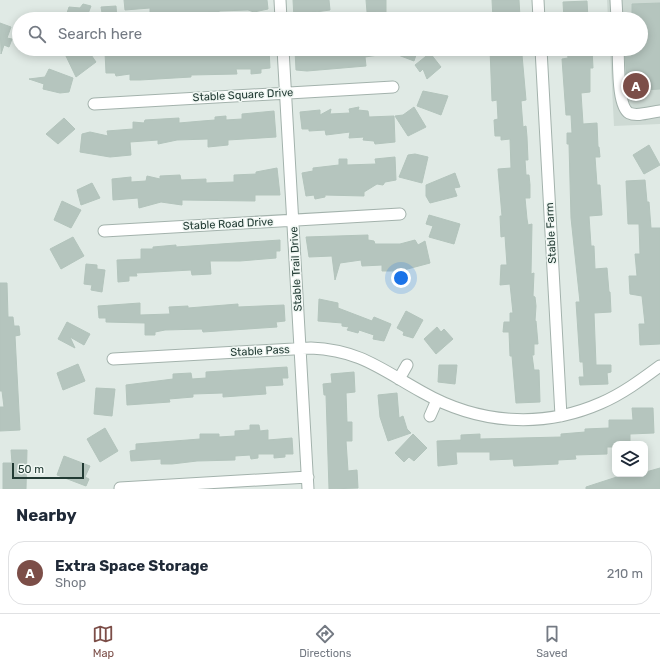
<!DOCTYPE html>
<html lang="en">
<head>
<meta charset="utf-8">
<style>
  :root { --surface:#fff; --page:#f6f6f7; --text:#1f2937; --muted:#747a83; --line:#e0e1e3; --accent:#7c4e48 }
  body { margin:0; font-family:Rubik,sans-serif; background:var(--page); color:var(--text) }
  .controls { position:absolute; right:12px; bottom:12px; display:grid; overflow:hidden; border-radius:8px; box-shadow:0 2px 10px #0003 }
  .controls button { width:36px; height:36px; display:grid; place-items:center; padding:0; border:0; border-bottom:1px solid var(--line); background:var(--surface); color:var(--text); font:20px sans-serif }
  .scale { position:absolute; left:12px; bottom:10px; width:72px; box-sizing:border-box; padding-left:4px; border:2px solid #213a33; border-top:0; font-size:11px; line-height:14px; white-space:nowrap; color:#213a33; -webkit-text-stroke:3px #f0f7f3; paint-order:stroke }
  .you { position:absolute; left:401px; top:278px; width:14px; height:14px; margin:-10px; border:3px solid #fff; border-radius:50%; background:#1a73e8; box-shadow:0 0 0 6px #1a73e833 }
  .badge { display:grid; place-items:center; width:26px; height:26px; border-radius:50%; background:var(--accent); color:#fff; font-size:13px; font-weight:700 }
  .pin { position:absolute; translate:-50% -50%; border:2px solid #fff; box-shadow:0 1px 4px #0006 }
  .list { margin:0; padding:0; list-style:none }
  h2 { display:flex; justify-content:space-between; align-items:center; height:52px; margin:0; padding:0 16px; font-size:17px }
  h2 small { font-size:13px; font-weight:400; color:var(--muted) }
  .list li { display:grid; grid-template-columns:26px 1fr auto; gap:12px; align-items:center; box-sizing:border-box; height:64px; margin:0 8px 8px; padding:0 8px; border:1px solid var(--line); border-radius:16px }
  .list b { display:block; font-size:15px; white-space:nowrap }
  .list p { margin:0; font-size:13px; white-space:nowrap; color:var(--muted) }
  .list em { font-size:13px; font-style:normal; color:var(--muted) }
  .icon { flex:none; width:22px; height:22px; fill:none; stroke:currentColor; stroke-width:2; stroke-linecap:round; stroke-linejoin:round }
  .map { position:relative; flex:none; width:660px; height:489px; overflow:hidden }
  .search { position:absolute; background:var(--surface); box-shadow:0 2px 10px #0003; left:12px; right:12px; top:12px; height:44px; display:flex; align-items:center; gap:10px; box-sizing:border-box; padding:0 14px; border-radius:22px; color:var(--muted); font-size:15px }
  .sheet { height:124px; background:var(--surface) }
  nav { display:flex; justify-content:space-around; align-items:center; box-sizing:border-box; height:56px; border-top:1px solid var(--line); background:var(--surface); font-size:11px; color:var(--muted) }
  nav a { display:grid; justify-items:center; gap:2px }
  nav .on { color:var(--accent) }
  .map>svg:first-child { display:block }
  .built { fill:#cedad4 }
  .building { fill:#b5c5be; stroke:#b3c4bc }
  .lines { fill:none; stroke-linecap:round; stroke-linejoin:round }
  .minor-casing { stroke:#a3b2ac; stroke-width:13 }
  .minor { stroke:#fff; stroke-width:11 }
  .labels { text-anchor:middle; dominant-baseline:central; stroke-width:3; stroke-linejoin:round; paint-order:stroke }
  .street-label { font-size:11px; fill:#213a33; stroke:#f0f7f3 }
</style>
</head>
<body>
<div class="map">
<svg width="660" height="489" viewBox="0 0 660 489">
  <rect width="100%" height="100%" fill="#e0eae5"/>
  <path class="built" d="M607 0H660V124L614 126 610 49H641V19H608Z"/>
  <path class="building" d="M124 0H267L268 9 254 12 248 10 219 11V17L210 16V12L192 17 171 15V19H158L150 18V8L125 10Z
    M293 0H329L330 10 301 14V17L294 18Z
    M366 0H386V13L367 12Z
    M492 0H519L520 17 493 19Z
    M587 1 588 19H564L563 2Z
    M660 3V89L627 91 625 49H641V19H632V4Z
    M83 4 91 6 86 19H65L69 7 80 8Z
    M116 6 117 19H103L101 7Z
    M0 23 11 27 7 38 12 39 9 47 4 45 1 54Z
    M74 49H87L96 62 76 77 65 54Z
    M141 49H174V52L202 50 269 49 270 68 261 69V73L251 74V69H236L237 74 191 75V77L140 80H130V74L116 76 115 73H106L105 52 124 51 125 55Z
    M321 49H418L414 61 385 50V54L365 57 366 66 307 71 296 70 295 50Z
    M490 49H516V55H522L526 100 521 101 523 127 526 126 527 137 528 160H525L526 175H529L530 185V198H525L527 219 528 225 532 224 531 274 534 273 533 296 535 297 536 306 535 321H536L538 344H534V355H532L534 370H539L540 402 516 403 512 356H510L509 332H503L504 322H510V313H513L510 284 500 285 501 265H507L505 236 501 237 500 216H502L498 169 511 168 510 139 501 140V136H495L494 120 498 119 497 100 492 101Z
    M567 49H592L593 68H590V92L581 93 583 124 597 123 598 147H599L600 157H595L597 185H600L602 215 589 216 591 246H594L595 269 607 268 609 292H610L611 312 594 313 596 365H611V372L607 373 608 384 580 385 579 377H584L583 362H580L576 302H580L571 218 569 144H567V133H572L571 115H566L562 59 568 58Z
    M430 53 441 67 427 79 423 69 420 72 415 65Z
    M49 69 73 78 69 92 60 93 43 89 44 84 29 79 45 77Z
    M423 91 448 96 441 115 417 106Z
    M359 107 358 110 368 111 369 117 394 116 395 142 375 144 374 141 363 140 364 137 349 138 350 132 326 135 325 130 309 131V129H302L300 112 320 110V115L331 109 330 114 350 113 349 109Z
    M414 107 426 127 408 136 395 116 403 115Z
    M274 111 276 137 228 140V145L208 147V139L177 140 158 144V140L130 142 131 155 110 157 80 152 82 134 90 132 108 136 107 131 133 129V122L144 123 145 120 179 118V123L202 121 215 120V117L226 116V120L242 119V114Z
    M64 118 75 129 58 144 46 134Z
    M649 145 660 165 644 174 633 155Z
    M415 154 428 157 422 183 399 177 408 155Z
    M395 157 396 180 385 182 383 185 377 184 364 192V196L325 195V197L315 199 314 195 306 196 302 173 313 171V168L339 165V159H347V165L376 164 375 159Z
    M277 168 280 195H255V201L182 200V205L161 202 139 208 138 198 113 200 112 179 131 177V182L146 181 147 176 160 179V176L180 175 181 180 206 179V183L234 182V175L256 174V172Z
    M455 173 460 187 454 188 457 196 430 203 426 196V185Z
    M645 180 647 202H649L651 228H660V344L640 345 639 324H645L642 296 630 294 629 276H637L635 254H640L639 224H628L626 181Z
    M92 183 100 198 81 205 77 190Z
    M62 201 81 210 71 228 54 220Z
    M429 215 460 224 454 244 429 237 433 226 426 224Z
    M368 235V240L374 241 375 244H400L415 240 418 245 425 241 430 263 400 271H382V265L362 266 361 260 340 263 335 280 332 256 309 257 306 237Z
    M73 237 84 256 61 269 50 249Z
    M280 240V251H276V258L240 261H210L211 274 192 275 191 270 136 273 137 276H129V281L118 282 117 260 141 259V249H153V247L176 245V247Z
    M86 264 97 265V269L105 270 102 292 91 290 92 285 84 284Z
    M0 283H7L8 317H13L14 326H19L20 335 15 336 20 430 0 431V407H4L2 391H0Z
    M319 299 338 303V308L372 321 374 317 391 324 384 341 373 339 374 335 359 330 358 333 347 330 349 327 342 326V323L318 321Z
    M140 303V315L170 314 169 307 188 306V308L238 304V307L284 305 285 321 276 322 277 327 203 332 202 329 165 330 155 332V335H145V323L106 322V318H99L98 306Z
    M406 311 423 320 413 338 403 335 404 332 397 328Z
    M67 322 90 334 84 345 70 337 75 348 58 339Z
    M437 327 441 332 444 329 453 339 436 354 424 339Z
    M78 364 85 381 63 390 57 373Z
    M439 365H457L455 384 438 382Z
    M287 367 288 378H282L283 385 265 386 266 394 223 397V393L193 394V397L169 399 170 402 127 405 126 385 173 379V374L191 373 192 379 206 378V372Z
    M354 372 355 392 346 393 347 422H352V441H346L348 471 357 470 358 488 329 489 326 395H324L323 384 332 383 331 374Z
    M96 388 115 389 112 416 94 414Z
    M397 393 399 418 403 416 407 429 411 433 388 441 380 417 378 395Z
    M632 408H653L654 433 630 434V444H615V447H607V454L575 455 576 459 558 460V464L514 466 513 459 490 460V452H456L457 464 438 466 437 441 461 440V435L480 434V439L561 437V434L585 432V429L609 428V420H633Z
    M250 425H259L260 431 268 430V440L292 438 293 454H285V457L274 458V454H258V458L251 459 250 455 235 456V460L197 461 172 464H161V459L131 461 130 451 136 450V444L200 439V434H219V437L235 436V431L250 430Z
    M105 428 118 451 100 462 87 439Z
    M413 434 427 448 414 461 409 457 404 462 395 453Z
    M11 450H27L26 489H3V463H12Z
    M64 456 90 466 85 477 89 479 86 486 57 475Z
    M660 468V489H586V487L626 474H646V472Z"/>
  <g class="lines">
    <g class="minor-casing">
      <path id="minor" d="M280 0 281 19
        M538 0 539 19
        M616 0 617 19
        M283 49 308 489
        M541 49 561 416
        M618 49C619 62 617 106 629 113 637 117 651 112 660 111
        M94 104 393 87
        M104 231 400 214
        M113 359 311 348C360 350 382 370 422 392 478 424 542 429 601 403 622 394 641 380 660 366
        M399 379 407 365
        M430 416 437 400
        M120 488 308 477"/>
    </g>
    <use href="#minor" class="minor"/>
  </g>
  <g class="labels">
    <g class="street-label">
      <text transform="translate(243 95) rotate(-3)">Stable Square Drive</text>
      <text transform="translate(228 224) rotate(-3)">Stable Road Drive</text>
      <text transform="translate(551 233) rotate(-93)">Stable Farm</text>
      <text transform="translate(296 269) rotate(-93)">Stable Trail Drive</text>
      <text transform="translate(260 351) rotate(-3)">Stable Pass</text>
    </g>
  </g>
</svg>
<div class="controls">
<button><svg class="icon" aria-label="layers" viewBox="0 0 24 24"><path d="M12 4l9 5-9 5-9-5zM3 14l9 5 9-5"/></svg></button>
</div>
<div class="scale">50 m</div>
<div class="you"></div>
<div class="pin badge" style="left:636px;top:86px">A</div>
<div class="search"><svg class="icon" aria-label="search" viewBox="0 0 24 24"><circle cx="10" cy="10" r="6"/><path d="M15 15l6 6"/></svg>Search here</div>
</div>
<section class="sheet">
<h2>Nearby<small></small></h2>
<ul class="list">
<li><span class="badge">A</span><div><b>Extra Space Storage</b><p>Shop</p></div><em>210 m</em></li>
</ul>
</section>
<nav>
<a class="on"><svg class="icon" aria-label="map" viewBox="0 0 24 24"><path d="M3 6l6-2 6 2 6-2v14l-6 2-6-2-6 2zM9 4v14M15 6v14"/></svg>Map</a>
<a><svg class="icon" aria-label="directions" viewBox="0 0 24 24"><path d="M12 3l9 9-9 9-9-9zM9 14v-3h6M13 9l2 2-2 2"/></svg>Directions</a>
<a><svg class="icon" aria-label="saved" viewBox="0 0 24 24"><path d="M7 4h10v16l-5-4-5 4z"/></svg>Saved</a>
</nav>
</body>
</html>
